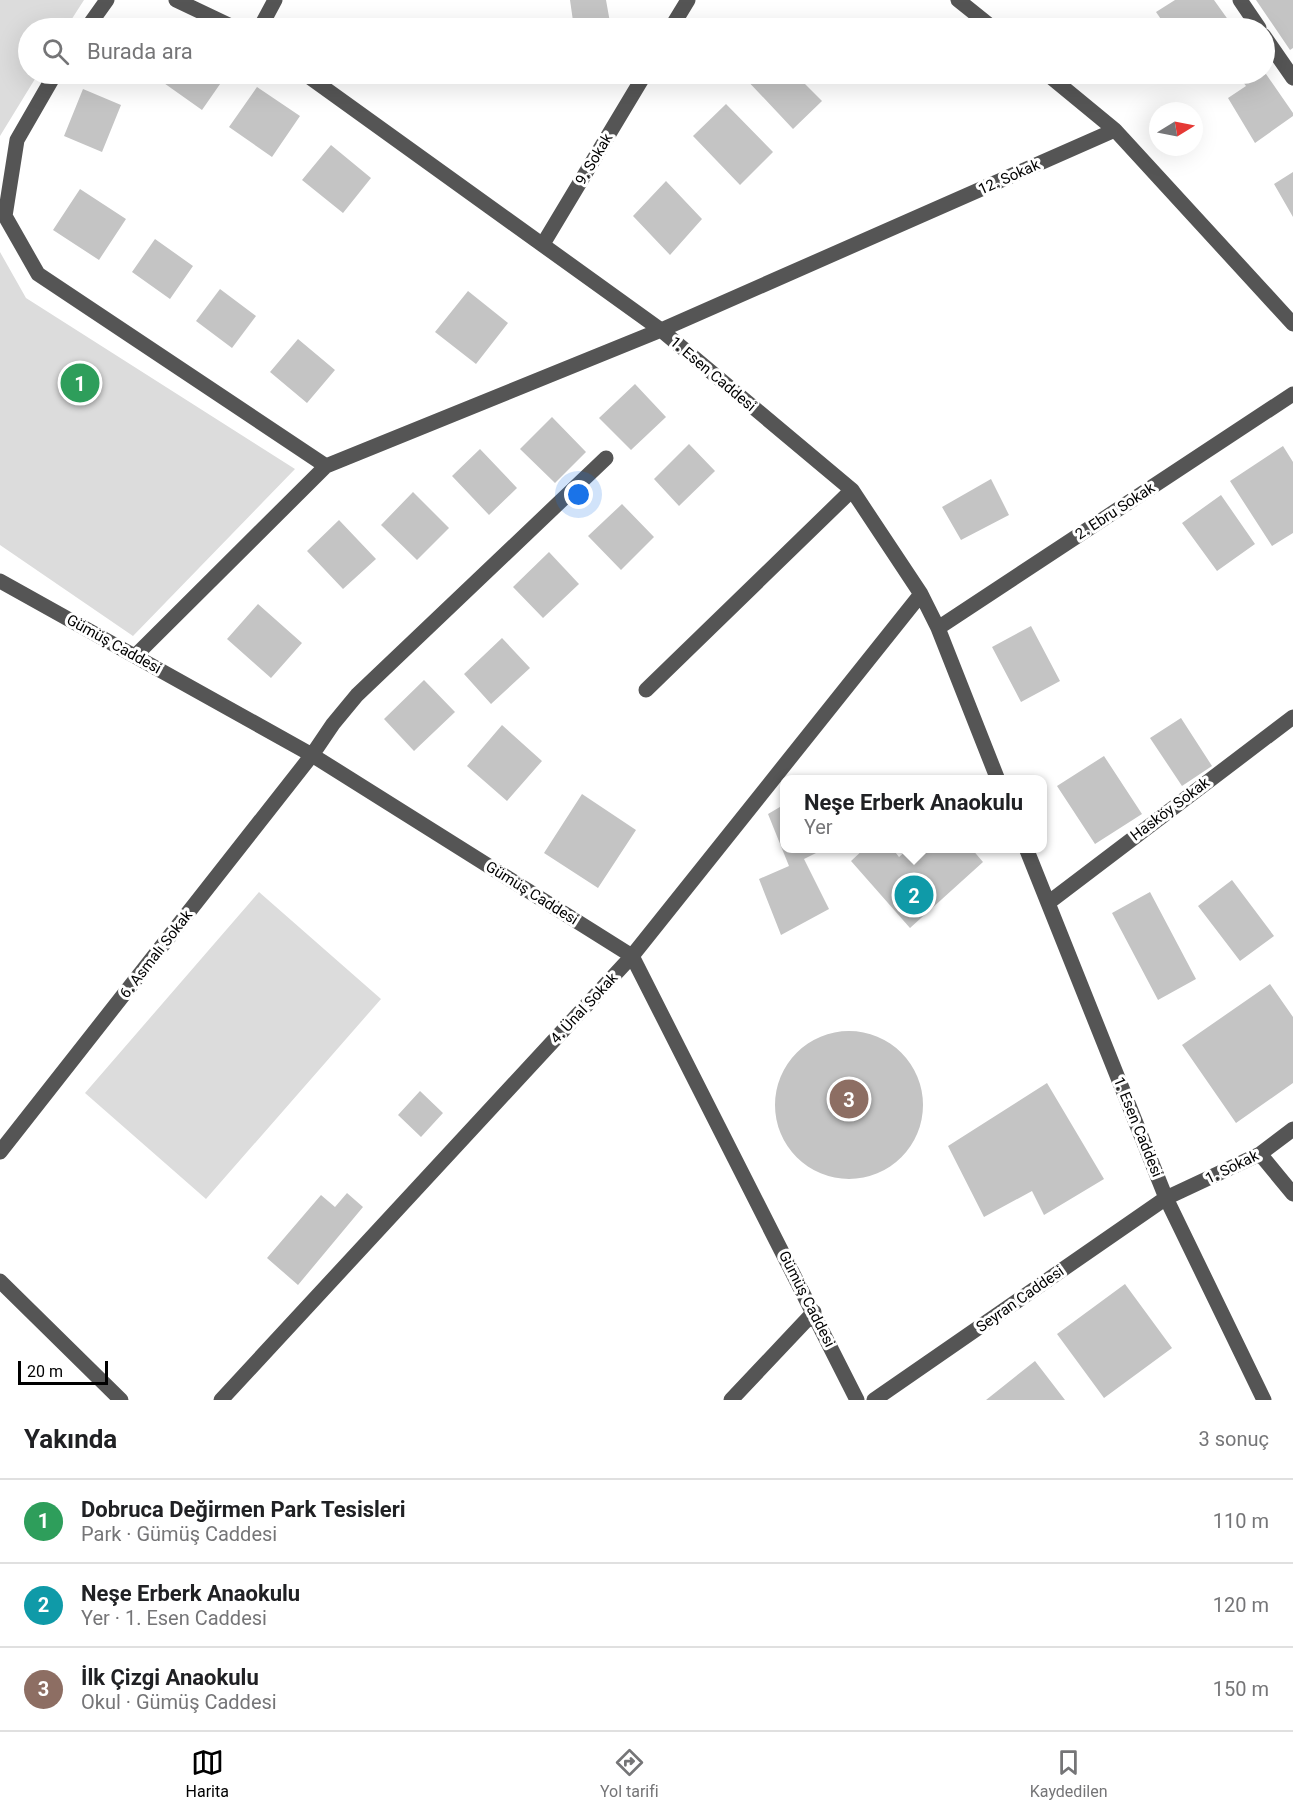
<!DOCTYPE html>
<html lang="tr">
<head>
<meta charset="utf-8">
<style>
  :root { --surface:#fff; --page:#f2f2f2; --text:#202124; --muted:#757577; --line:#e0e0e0; --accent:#000 }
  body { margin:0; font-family:Roboto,sans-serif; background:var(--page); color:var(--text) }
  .compass { position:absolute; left:1149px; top:102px; width:54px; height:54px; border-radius:50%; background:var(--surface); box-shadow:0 6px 24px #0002; rotate:80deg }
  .scale { position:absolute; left:18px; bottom:15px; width:90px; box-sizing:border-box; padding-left:6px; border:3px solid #000; border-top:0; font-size:16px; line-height:21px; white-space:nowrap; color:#000; -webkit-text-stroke:4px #fff; paint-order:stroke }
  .you { position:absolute; left:579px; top:495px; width:21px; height:21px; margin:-15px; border:4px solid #fff; border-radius:50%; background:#1a73e8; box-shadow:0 0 0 9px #1a73e833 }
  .badge { display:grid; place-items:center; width:39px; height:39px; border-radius:50%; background:var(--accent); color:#fff; font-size:20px; font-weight:700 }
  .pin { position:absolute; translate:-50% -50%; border:3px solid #fff; box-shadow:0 2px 6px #0006 }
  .popup { position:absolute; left:780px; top:775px; width:267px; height:78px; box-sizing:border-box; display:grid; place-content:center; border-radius:12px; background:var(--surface); filter:drop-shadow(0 2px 4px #0005); font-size:20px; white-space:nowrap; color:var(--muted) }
  .popup b { font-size:22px; color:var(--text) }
  .popup::after { content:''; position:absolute; left:50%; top:100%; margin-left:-12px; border:12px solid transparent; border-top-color:var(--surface) }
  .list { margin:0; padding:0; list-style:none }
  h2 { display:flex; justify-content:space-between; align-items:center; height:78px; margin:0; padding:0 24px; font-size:26px }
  h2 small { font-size:20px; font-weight:400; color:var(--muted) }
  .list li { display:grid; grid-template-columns:39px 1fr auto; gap:18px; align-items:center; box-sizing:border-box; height:84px; padding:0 24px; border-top:2px solid var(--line) }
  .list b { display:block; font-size:22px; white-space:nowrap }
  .list p { margin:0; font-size:20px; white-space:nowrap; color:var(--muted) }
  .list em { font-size:20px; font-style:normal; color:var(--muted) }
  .icon { flex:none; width:33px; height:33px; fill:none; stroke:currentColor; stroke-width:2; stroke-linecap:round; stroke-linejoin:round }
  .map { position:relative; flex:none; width:1293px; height:1400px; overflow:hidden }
  .search { position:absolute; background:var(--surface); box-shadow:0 6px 24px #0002; left:18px; right:18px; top:18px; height:66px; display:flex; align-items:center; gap:15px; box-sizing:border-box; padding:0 21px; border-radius:33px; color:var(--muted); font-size:22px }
  .sheet { height:330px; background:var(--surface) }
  nav { display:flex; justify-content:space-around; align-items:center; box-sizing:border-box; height:84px; border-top:2px solid var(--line); background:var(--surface); font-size:16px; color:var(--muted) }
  nav a { display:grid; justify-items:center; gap:3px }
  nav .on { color:var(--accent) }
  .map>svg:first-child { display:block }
  .green { fill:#dcdcdc }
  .building { fill:#c4c4c4 }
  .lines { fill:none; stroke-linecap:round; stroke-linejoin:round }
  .minor { stroke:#555; stroke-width:15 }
  .labels { text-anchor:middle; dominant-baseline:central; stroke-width:6; stroke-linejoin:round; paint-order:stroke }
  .street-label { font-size:15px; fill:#000; stroke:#fff }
</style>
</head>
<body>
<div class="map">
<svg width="1293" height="1400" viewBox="0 0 1293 1400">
  <rect width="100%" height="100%" fill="#fff"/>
  <path class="green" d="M0 0H84L66 28H28V74H38L0 136Z
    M0 252 26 298 295 469 133 636 0 545Z
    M259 892 381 999 206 1199 85 1093Z"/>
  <path class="building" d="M570 0H606L611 28H574Z
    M1175 0H1214L1234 28H1167L1156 12Z
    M1256 0H1293V48L1290 50Z
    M156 74H227L202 110 154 76Z
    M748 74H795L822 101 793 129 744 77Z
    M1237 74H1266L1293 113V116L1255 143 1228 98 1246 86Z
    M257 87 300 116 272 157 229 127Z
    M83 89 121 105 102 152 64 136Z
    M726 104 773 152 740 185 693 136Z
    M331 145 371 178 343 213 302 180Z
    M1293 172V217L1274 184Z
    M666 181 702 219 670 255 633 216Z
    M80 189 126 219 99 260 53 230Z
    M155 239 193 266 170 299 132 272Z
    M220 289 256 316 232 348 196 321Z
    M468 291 508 323 476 364 435 332Z
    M298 339 335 370 307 403 270 372Z
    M635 384 666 417 631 450 599 418Z
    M552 417 586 452 555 483 520 449Z
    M689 444 715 471 679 506 654 479Z
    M1283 446 1293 462V533L1272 546 1230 481Z
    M480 449 517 488 489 515 452 476Z
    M991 479 1009 515 961 540 942 507Z
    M413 492 449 528 417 560 381 525Z
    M1221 495 1255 544 1217 571 1182 523Z
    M622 504 654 537 621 570 588 536Z
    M339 520 376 559 343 589 307 551Z
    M549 552 579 584 543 618 513 587Z
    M258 604 302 643 271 678 227 639Z
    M1031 626 1060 681 1021 702 992 647Z
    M502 638 530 668 491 704 464 674Z
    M424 680 455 712 414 751 384 719Z
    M1181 718 1212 766 1182 786 1150 738Z
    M502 725 542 761 507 801 467 766Z
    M1104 756 1142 814 1095 844 1057 786Z
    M582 794 636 830 598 888 544 853Z
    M785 804V848H826L804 859 829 909 781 935 759 879 789 866 768 814Z
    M865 848H892L899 857 909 848H971L983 862 910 928 851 861Z
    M1232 880 1274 936 1240 961 1198 906Z
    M1150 892 1196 979 1158 1000 1112 913Z
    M1270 984 1293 1017V1083L1236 1123 1182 1045Z
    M775 1105a74 74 0 1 1 148 0a74 74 0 1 1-148 0Z
    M1047 1083 1104 1179 1044 1215 1032 1191 984 1217 948 1146Z
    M420 1091 443 1113 421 1137 398 1115Z
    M347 1193 363 1207 298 1285 267 1258 321 1195 335 1207Z
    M1125 1284 1172 1348 1104 1398 1057 1334Z
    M1035 1361 1065 1400H986Z"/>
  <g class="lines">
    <path class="minor" d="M176 0 235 28
      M958 0 993 28
      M1240 0 1259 28
      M87 28 107 0
      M260 28 275 0
      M671 28 688 0
      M1264 36 1293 78
      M55 74 17 140 5 216 38 274 326 466
      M305 74 661 330 852 490 921 594 938 628 998 780
      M1047 74 1115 130
      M543 244 645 74
      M0 581 312 755 632 956 857 1400
      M938 628 1293 394
      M135 656 326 466 661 330 1115 130 1293 324
      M646 690 852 490
      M1026 848 1166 1198 1264 1400
      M1048 903 1293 717
      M0 1152 312 755 333 724 357 695 606 458
      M1260 1154 1293 1194
      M0 1281 121 1400
      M221 1400 632 956 921 594
      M731 1400 814 1312
      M874 1400 1166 1198 1260 1154 1293 1129"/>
  </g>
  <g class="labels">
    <g class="street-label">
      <text transform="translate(594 159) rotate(-59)">9. Sokak</text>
      <text transform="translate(1009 177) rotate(-24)">12. Sokak</text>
      <text transform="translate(713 374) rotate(40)">1. Esen Caddesi</text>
      <text transform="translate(1115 511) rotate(-33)">2. Ebru Sokak</text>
      <text transform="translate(114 644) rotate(29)">Gümüş Caddesi</text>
      <text transform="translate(1170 809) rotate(-37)">Hasköy Sokak</text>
      <text transform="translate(532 893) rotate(32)">Gümüş Caddesi</text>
      <text transform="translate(156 954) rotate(-52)">6. Asmalı Sokak</text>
      <text transform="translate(584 1008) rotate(-47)">4. Ünal Sokak</text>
      <text transform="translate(1138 1127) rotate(68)">1. Esen Caddesi</text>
      <text transform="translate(1232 1167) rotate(-26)">1. Sokak</text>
      <text transform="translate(807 1299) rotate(63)">Gümüş Caddesi</text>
      <text transform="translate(1020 1299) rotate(-35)">Seyran Caddesi</text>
    </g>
  </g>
</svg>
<svg class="compass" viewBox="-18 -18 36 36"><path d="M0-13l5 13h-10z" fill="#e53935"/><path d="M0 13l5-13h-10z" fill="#757577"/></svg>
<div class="scale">20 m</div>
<div class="you"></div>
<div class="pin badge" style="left:80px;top:383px;background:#2e9e5b">1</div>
<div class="pin badge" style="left:914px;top:895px;background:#0f9aa8">2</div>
<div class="popup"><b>Neşe Erberk Anaokulu</b>Yer</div>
<div class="pin badge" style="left:849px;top:1099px;background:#8d6e63">3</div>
<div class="search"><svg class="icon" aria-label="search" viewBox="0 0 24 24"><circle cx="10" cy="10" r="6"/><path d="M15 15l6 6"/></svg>Burada ara</div>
</div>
<section class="sheet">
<h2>Yakında<small>3 sonuç</small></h2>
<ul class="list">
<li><span class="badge" style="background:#2e9e5b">1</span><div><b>Dobruca Değirmen Park Tesisleri</b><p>Park · Gümüş Caddesi</p></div><em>110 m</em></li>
<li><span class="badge" style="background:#0f9aa8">2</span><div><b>Neşe Erberk Anaokulu</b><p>Yer · 1. Esen Caddesi</p></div><em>120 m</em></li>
<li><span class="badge" style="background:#8d6e63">3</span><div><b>İlk Çizgi Anaokulu</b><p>Okul · Gümüş Caddesi</p></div><em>150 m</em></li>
</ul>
</section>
<nav>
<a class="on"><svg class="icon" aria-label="map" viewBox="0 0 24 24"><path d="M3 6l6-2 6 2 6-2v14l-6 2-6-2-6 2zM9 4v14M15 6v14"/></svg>Harita</a>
<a><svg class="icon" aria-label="directions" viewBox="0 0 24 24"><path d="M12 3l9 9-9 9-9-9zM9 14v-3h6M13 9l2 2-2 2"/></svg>Yol tarifi</a>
<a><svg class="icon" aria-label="saved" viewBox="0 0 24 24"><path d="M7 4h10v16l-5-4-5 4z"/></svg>Kaydedilen</a>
</nav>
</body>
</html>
